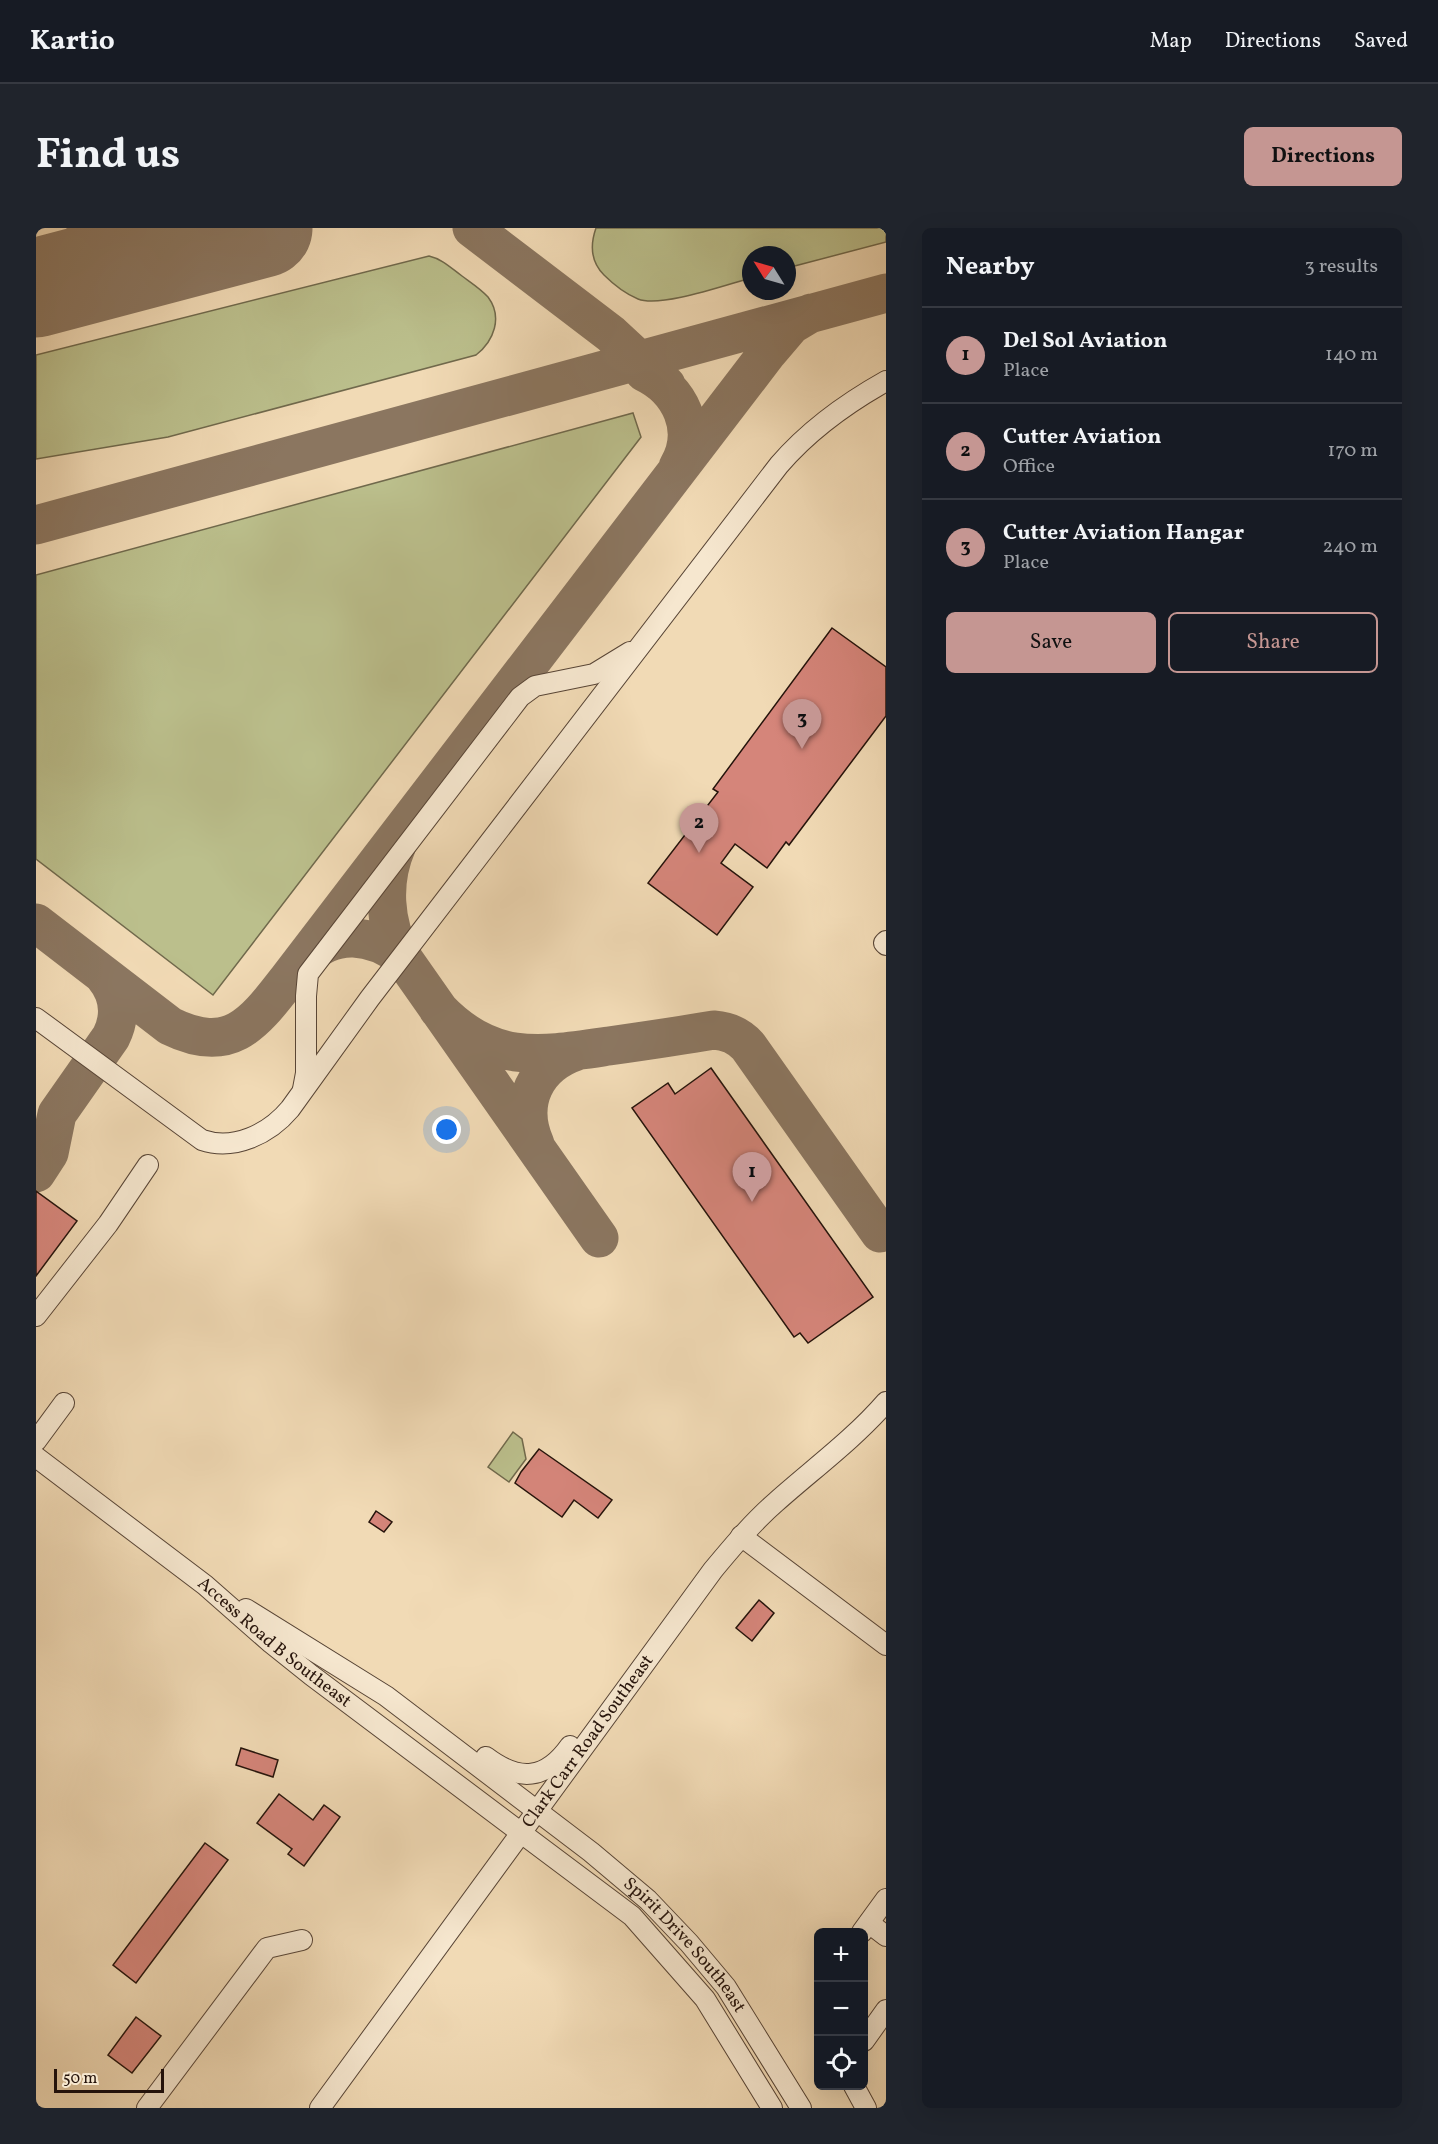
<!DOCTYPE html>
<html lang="en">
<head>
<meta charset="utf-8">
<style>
  :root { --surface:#171b24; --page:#20242c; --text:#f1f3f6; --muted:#9ea1a6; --line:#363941; --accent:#c59692 }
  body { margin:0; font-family:Vollkorn,serif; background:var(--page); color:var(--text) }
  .controls { position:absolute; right:18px; bottom:18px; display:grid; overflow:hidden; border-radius:9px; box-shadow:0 6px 24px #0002 }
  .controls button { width:54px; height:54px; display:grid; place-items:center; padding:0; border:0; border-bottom:2px solid var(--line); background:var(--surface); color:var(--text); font:30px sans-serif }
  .compass { position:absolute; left:706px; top:18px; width:54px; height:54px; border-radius:50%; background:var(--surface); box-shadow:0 6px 24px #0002; rotate:307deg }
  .scale { position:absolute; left:18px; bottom:15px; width:110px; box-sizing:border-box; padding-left:6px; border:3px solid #25130b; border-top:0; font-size:16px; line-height:21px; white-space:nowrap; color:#25130b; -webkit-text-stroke:4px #f6e7cf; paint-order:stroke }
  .you { position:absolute; left:411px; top:902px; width:21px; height:21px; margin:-15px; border:4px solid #fff; border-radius:50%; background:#1a73e8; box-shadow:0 0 0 9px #1a73e833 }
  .badge { display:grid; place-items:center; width:39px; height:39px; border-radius:50%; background:var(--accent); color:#111; font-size:20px; font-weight:700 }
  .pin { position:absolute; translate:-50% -50px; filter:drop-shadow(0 2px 3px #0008) }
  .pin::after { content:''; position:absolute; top:32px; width:21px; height:18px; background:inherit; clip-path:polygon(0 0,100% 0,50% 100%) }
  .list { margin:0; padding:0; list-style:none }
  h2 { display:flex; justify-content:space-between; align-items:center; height:78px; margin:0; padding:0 24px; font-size:26px }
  h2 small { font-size:20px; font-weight:400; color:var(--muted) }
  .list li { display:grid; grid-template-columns:39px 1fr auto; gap:18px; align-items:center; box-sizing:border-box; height:96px; padding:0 24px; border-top:2px solid var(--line) }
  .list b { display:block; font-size:22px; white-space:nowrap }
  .list p { margin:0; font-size:20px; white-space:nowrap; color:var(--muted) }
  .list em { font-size:20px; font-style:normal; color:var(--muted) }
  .actions { display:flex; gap:12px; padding:18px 24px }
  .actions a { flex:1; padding:14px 0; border:2px solid var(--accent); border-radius:9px; text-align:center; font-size:21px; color:var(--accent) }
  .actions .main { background:var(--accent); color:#111 }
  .icon { flex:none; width:33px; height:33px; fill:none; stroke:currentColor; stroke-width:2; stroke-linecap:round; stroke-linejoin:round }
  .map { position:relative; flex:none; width:850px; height:1880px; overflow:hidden; border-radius:9px }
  header { display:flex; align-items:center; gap:36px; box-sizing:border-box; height:84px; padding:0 30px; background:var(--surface); border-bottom:2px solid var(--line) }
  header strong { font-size:28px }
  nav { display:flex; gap:33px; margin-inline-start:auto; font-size:21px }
  .intro { display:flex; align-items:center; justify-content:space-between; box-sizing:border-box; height:144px; padding:0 36px }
  h1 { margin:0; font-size:42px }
  .button { padding:15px 27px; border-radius:9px; background:var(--accent); color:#111; font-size:21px; font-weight:700 }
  main { display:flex; gap:36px; padding:0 36px }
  aside { flex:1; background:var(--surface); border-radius:9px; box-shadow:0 6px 24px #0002 }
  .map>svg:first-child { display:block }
  .grass { fill:#bbbf8c; stroke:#70694c; stroke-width:1.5 }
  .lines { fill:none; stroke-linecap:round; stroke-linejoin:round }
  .taxiway { stroke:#8b7660; stroke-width:39 }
  .runway { stroke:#8b7660; stroke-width:99 }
  .building { fill:#d5857a; stroke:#25130b; stroke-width:1.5 }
  .minor-casing { stroke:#584536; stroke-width:22 }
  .minor { stroke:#f6e7cf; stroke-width:20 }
  .labels { text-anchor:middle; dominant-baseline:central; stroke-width:4.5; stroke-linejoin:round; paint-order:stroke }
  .street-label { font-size:18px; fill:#25130b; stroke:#f6e7cf }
</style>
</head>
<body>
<header>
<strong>Kartio</strong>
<nav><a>Map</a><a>Directions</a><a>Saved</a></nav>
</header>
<div class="intro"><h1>Find us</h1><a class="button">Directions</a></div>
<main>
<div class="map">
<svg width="850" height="1880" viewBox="0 0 850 1880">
  <rect width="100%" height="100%" fill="#f1dab5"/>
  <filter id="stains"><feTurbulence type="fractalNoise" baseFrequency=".00333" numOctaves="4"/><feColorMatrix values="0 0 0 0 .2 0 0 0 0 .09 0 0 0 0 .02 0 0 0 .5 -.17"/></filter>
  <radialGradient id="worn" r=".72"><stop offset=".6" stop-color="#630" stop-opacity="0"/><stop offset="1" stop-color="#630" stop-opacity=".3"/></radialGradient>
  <path class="grass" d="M560 0H850V14L751 40V27H715V50C689 57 625 80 602 71 590 66 577 56 568 47 555 34 554 17 560 0Z
    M393 28C406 31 415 40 426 48 434 54 445 61 452 69 467 89 458 113 440 127L132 209 0 231V127Z
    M597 185 605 209 177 767 0 631V347Z
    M477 1204 486 1211 490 1231 473 1254 452 1239Z"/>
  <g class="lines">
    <path class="taxiway" d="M50 0C68 21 92 25 118 28
      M436 0 575 106 630 157
      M608 144C644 161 664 202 642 239
      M0 297 850 65
      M361 617C345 654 348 694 366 729L563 1010
      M0 695 134 798C195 828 218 795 253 750L732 124 755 97 775 85
      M270 730C298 701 336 706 366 729
      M402 781C455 837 504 828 573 818 608 813 643 808 678 802 692 803 703 808 712 818L844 1005
      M499 916C481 875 499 837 541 823
      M0 945 13 925 21 886 75 809C86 787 83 766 68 748"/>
    <path class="runway" d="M0 60 227 0"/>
  </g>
  <path class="building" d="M796 400 850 439V488L753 617 750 614 731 640 699 616 685 635 717 659 681 707 612 655 682 564 677 561Z
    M675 840 837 1069 772 1115 764 1105 758 1109 596 880 632 855 639 866Z
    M0 963 41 993 0 1048Z
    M503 1221 576 1272 562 1290 538 1272 526 1289 479 1255 485 1244Z
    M340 1283 356 1294 348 1304 333 1294Z
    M723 1372 738 1385 716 1413 700 1400Z
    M205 1520 242 1532 237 1549 200 1537Z
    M243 1566 277 1592 288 1577 304 1589 268 1638 252 1626 256 1621 221 1595Z
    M169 1615 192 1632 100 1755 77 1737Z
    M100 1789 125 1808 96 1845 72 1827Z"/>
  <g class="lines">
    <g class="minor-casing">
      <g id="minor">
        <path d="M850 713 848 715 850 717"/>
        <path d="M0 790 166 912C198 923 233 906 254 881L334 770 743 237C773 202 809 176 850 153"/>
        <path d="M267 861 270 845V768L272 746 484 469 499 458 558 446 594 424"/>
        <path d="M0 1088 72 996 112 937"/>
        <path d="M0 1213 28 1175"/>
        <path id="s1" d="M0 1229 169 1357 235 1415 275 1447 596 1688 669 1771 736 1880"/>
        <path d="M705 1308 850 1417"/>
        <path id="s2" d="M210 1381 350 1468 555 1624 612 1672 653 1715 690 1759 765 1880"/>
        <path d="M450 1529C483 1554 510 1552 534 1518"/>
        <path d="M833 1695 850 1708"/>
        <path d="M826 1704 850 1671"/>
        <path d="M828 1813 850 1782"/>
        <path d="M818 1858 830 1880"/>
        <path d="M111 1880 231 1720 266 1712"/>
        <path id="s3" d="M284 1880 677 1342C697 1318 717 1294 740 1274 777 1241 818 1211 850 1174"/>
      </g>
    </g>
    <use href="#minor" class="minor"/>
  </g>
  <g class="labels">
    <g class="street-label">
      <text stroke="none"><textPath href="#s1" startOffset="302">Access Road B Southeast</textPath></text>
      <text stroke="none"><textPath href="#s3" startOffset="454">Clark Carr Road Southeast</textPath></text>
      <text stroke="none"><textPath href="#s2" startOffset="555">Spirit Drive Southeast</textPath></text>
    </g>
  </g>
  <rect width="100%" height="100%" filter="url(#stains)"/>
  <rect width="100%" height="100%" fill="url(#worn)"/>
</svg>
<div class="controls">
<button>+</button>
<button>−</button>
<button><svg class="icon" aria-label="locate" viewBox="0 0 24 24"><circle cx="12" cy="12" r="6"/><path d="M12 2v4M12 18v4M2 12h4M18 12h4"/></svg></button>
</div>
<svg class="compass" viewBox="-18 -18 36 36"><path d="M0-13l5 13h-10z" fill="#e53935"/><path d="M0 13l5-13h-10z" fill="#9ea1a6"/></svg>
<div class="scale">50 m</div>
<div class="you"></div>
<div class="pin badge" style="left:716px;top:974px">1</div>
<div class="pin badge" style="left:663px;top:625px">2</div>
<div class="pin badge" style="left:766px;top:521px">3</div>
</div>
<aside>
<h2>Nearby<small>3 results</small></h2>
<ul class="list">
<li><span class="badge">1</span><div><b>Del Sol Aviation</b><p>Place</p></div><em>140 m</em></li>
<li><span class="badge">2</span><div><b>Cutter Aviation</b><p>Office</p></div><em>170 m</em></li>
<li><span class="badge">3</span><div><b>Cutter Aviation Hangar</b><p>Place</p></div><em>240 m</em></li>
</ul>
<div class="actions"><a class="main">Save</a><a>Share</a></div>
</aside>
</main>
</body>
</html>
